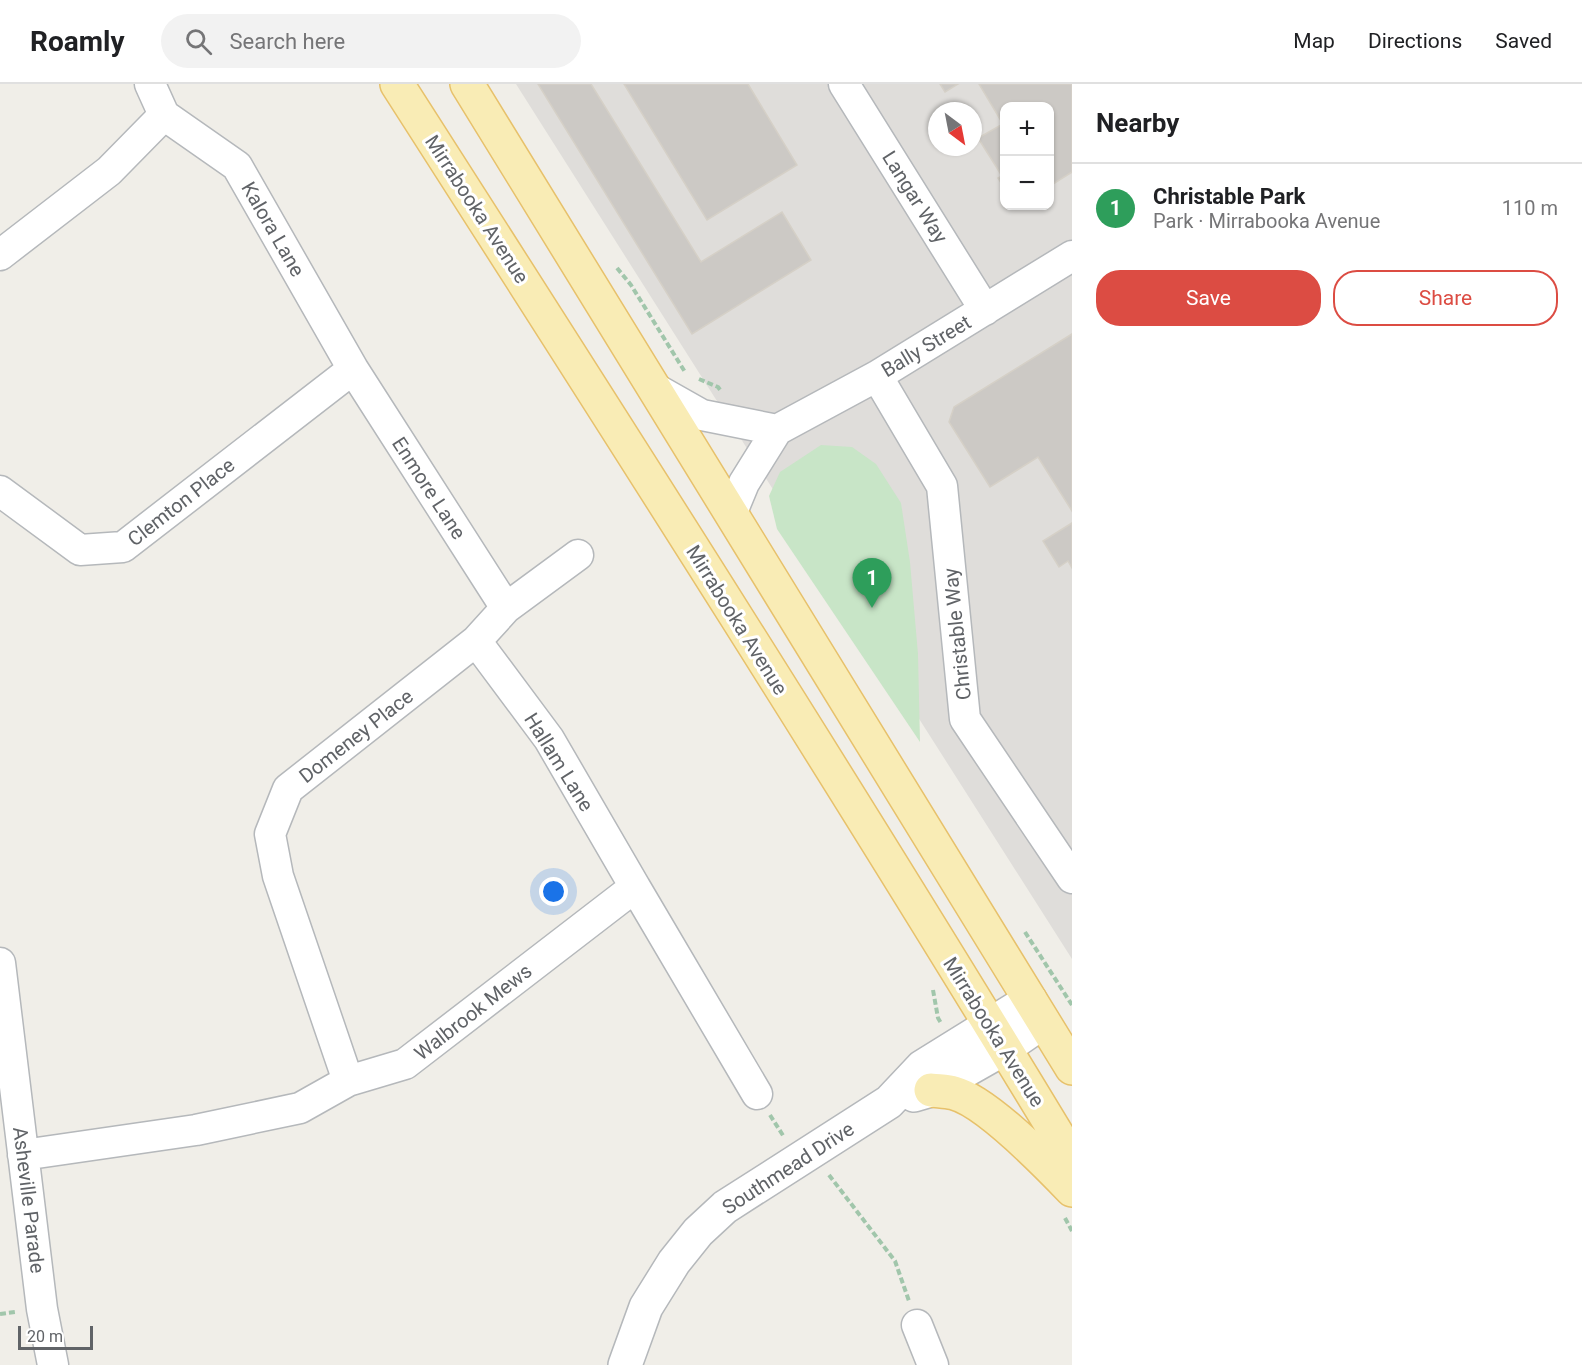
<!DOCTYPE html>
<html lang="en">
<head>
<meta charset="utf-8">
<style>
  :root { --surface:#fff; --page:#f2f2f2; --text:#202124; --muted:#757577; --line:#e0e0e0; --accent:#dc4c43 }
  body { margin:0; font-family:Roboto,sans-serif; background:var(--page); color:var(--text) }
  .controls { position:absolute; right:18px; top:18px; display:grid; overflow:hidden; border-radius:12px; box-shadow:0 2px 4px #0004 }
  .controls button { width:54px; height:54px; display:grid; place-items:center; padding:0; border:0; border-bottom:2px solid var(--line); background:var(--surface); color:var(--text); font:30px sans-serif }
  .compass { position:absolute; left:928px; top:18px; width:54px; height:54px; border-radius:50%; background:var(--surface); box-shadow:0 2px 4px #0004; rotate:148deg }
  .scale { position:absolute; left:18px; bottom:15px; width:75px; box-sizing:border-box; padding-left:6px; border:3px solid #606367; border-top:0; font-size:16px; line-height:21px; white-space:nowrap; color:#606367; -webkit-text-stroke:4px #fff; paint-order:stroke }
  .you { position:absolute; left:554px; top:808px; width:21px; height:21px; margin:-15px; border:4px solid #fff; border-radius:50%; background:#1a73e8; box-shadow:0 0 0 9px #1a73e833 }
  .badge { display:grid; place-items:center; width:39px; height:39px; border-radius:50%; background:var(--accent); color:#fff; font-size:20px; font-weight:700 }
  .pin { position:absolute; translate:-50% -50px; filter:drop-shadow(0 2px 3px #0008) }
  .pin::after { content:''; position:absolute; top:32px; width:21px; height:18px; background:inherit; clip-path:polygon(0 0,100% 0,50% 100%) }
  .list { margin:0; padding:0; list-style:none }
  h2 { display:flex; justify-content:space-between; align-items:center; height:78px; margin:0; padding:0 24px; font-size:26px }
  h2 small { font-size:20px; font-weight:400; color:var(--muted) }
  .list li { display:grid; grid-template-columns:39px 1fr auto; gap:18px; align-items:center; box-sizing:border-box; height:90px; padding:0 24px; border-top:2px solid var(--line) }
  .list b { display:block; font-size:22px; white-space:nowrap }
  .list p { margin:0; font-size:20px; white-space:nowrap; color:var(--muted) }
  .list em { font-size:20px; font-style:normal; color:var(--muted) }
  .actions { display:flex; gap:12px; padding:18px 24px }
  .actions a { flex:1; padding:14px 0; border:2px solid var(--accent); border-radius:24px; text-align:center; font-size:21px; color:var(--accent) }
  .actions .main { background:var(--accent); color:#fff }
  .icon { flex:none; width:33px; height:33px; fill:none; stroke:currentColor; stroke-width:2; stroke-linecap:round; stroke-linejoin:round }
  .map { position:relative; flex:none; width:1072px; height:1281px; overflow:hidden }
  header { display:flex; align-items:center; gap:36px; box-sizing:border-box; height:84px; padding:0 30px; background:var(--surface); border-bottom:2px solid var(--line) }
  header strong { font-size:28px }
  nav { display:flex; gap:33px; margin-inline-start:auto; font-size:21px }
  .search { width:420px; height:54px; background:var(--page); display:flex; align-items:center; gap:15px; box-sizing:border-box; padding:0 21px; border-radius:33px; color:var(--muted); font-size:22px }
  main { display:flex }
  aside { flex:1; background:var(--surface) }
  .map>svg:first-child { display:block }
  .industrial { fill:#dfddda; fill-rule:evenodd }
  .green { fill:#c8e5c7 }
  .building { fill:#ccc9c5; stroke:#d5d0c7; stroke-width:1.5 }
  .lines { fill:none; stroke-linecap:round; stroke-linejoin:round }
  .minor-casing { stroke:#b5b8bb; stroke-width:33 }
  .tertiary-casing { stroke:#b5b8bb; stroke-width:36 }
  .primary-casing { stroke:#e7c16b; stroke-width:36 }
  .path { stroke:#a1c6ab; stroke-width:4; stroke-dasharray:6 3; stroke-linecap:butt }
  .minor { stroke:#fff; stroke-width:30 }
  .tertiary { stroke:#fff; stroke-width:33 }
  .primary { stroke:#f9ecb5; stroke-width:33 }
  .labels { text-anchor:middle; dominant-baseline:central; stroke-width:6; stroke-linejoin:round; paint-order:stroke }
  .street-label { font-size:20px; fill:#606367; stroke:#fff }
</style>
</head>
<body>
<header>
<strong>Roamly</strong>
<div class="search"><svg class="icon" aria-label="search" viewBox="0 0 24 24"><circle cx="10" cy="10" r="6"/><path d="M15 15l6 6"/></svg>Search here</div>
<nav><a>Map</a><a>Directions</a><a>Saved</a></nav>
</header>
<main>
<div class="map">
<svg width="1072" height="1281" viewBox="0 0 1072 1281">
  <rect width="100%" height="100%" fill="#f0eee8"/>
  <path class="industrial" d="M516 0H1072V875L767 396ZM1005 22H1050V122H1005ZM937 27H973V63H937Z"/>
  <path class="green" d="M821 361 852 363 876 380 901 419 910 478 918 570 920 658 777 445 769 412 780 388Z"/>
  <path class="building" d="M538 0H591L701 178 782 128 811 176 692 250Z
    M624 0H748L797 81 707 136Z
    M940 0H958L945 8Z
    M979 0H1072V88L1050 102V22H1005V105L998 94 1002 92 978 54 1003 40Z
    M1072 250V427L1038 373 990 403 949 338 954 323Z
    M1072 439V484L1068 477 1059 483 1043 457Z"/>
  <g class="lines">
    <g class="minor-casing">
      <path id="minor" d="M844 0 985 226
        M164 31 237 82 353 285 506 524
        M0 171 109 87 164 31 150 0
        M877 292 942 402 965 635 1072 794
        M656 305 702 331 777 346
        M0 407 80 466 123 463 353 285
        M732 428 744 399 777 346 877 292 1072 172
        M476 557 549 655 635 803
        M0 879 42 1225 53 1281
        M348 997 278 792 270 750 288 705 476 557 506 524 578 471
        M23 1071 196 1046 300 1024 348 997 405 980 635 803 757 1010
        M917 1241 933 1281"/>
    </g>
    <g class="tertiary-casing">
      <path id="tertiary" d="M914 1011 931 1006 1005 964 1043 938
        M625 1281 646 1223 674 1178 698 1148 725 1123 889 1018 922 983 1030 916"/>
    </g>
    <g class="primary-casing">
      <path id="primary" d="M397 0C625 356 853 713 1072 1075
        M467 0 1072 984
        M931 1006C938 1007 947 1007 954 1009 987 1018 1047 1080 1072 1106"/>
    </g>
    <path class="path" d="M617 184 631 201 685 288
      M699 295 718 303 721 307
      M1025 848 1072 921
      M933 906 938 934 941 939
      M770 1031 784 1053
      M829 1091 895 1177 909 1217
      M1065 1134 1072 1147
      M0 1230 15 1228"/>
    <use href="#minor" class="minor"/>
    <use href="#tertiary" class="tertiary"/>
    <use href="#primary" class="primary"/>
  </g>
  <g class="labels">
    <g class="street-label">
      <text transform="translate(915 113) rotate(58)">Langar Way</text>
      <text transform="translate(477 125) rotate(57)">Mirrabooka Avenue</text>
      <text transform="translate(273 145) rotate(60)">Kalora Lane</text>
      <text transform="translate(926 262) rotate(-31)">Bally Street</text>
      <text transform="translate(429 404) rotate(57)">Enmore Lane</text>
      <text transform="translate(181 418) rotate(-38)">Clemton Place</text>
      <text transform="translate(737 536) rotate(58)">Mirrabooka Avenue</text>
      <text transform="translate(957 550) rotate(-96)">Christable Way</text>
      <text transform="translate(356 652) rotate(-38)">Domeney Place</text>
      <text transform="translate(559 678) rotate(58)">Hallam Lane</text>
      <text transform="translate(473 928) rotate(-38)">Walbrook Mews</text>
      <text transform="translate(994 948) rotate(58)">Mirrabooka Avenue</text>
      <text transform="translate(788 1084) rotate(-33)">Southmead Drive</text>
      <text transform="translate(29 1116) rotate(83)">Asheville Parade</text>
    </g>
  </g>
</svg>
<div class="controls">
<button>+</button>
<button>−</button>
</div>
<svg class="compass" viewBox="-18 -18 36 36"><path d="M0-13l5 13h-10z" fill="#e53935"/><path d="M0 13l5-13h-10z" fill="#757577"/></svg>
<div class="scale">20 m</div>
<div class="you"></div>
<div class="pin badge" style="left:872px;top:524px;background:#2e9e5b">1</div>
</div>
<aside>
<h2>Nearby<small></small></h2>
<ul class="list">
<li><span class="badge" style="background:#2e9e5b">1</span><div><b>Christable Park</b><p>Park · Mirrabooka Avenue</p></div><em>110 m</em></li>
</ul>
<div class="actions"><a class="main">Save</a><a>Share</a></div>
</aside>
</main>
</body>
</html>
